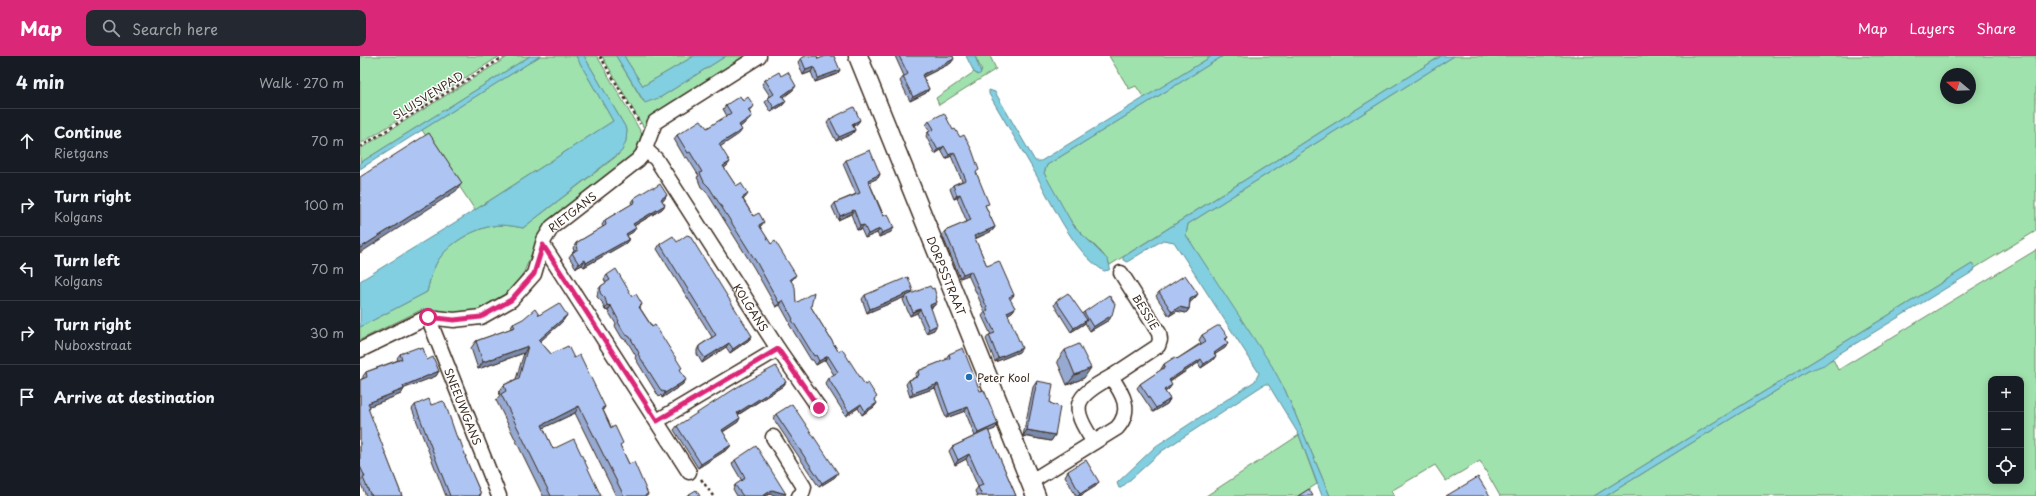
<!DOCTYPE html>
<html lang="en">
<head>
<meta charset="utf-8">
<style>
  :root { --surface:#171b24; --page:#242831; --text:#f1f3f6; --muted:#9ea1a6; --line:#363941; --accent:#db2777 }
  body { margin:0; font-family:"Playpen Sans",sans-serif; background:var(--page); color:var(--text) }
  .controls { position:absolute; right:12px; bottom:12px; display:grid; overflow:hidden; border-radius:8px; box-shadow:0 2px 10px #0003 }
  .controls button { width:36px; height:36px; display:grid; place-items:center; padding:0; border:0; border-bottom:1px solid var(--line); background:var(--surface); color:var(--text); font:20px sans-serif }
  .compass { position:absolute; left:1580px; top:12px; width:36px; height:36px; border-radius:50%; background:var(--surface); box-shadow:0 2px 10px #0003; rotate:289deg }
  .stop { position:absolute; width:12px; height:12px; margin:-9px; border:3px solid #db2777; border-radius:50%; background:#fff }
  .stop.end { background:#db2777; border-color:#fff; box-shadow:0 1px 4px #0008 }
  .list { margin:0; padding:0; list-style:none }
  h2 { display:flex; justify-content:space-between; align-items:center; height:52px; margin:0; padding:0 16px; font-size:17px }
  h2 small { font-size:13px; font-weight:400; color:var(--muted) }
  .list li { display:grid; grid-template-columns:26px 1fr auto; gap:12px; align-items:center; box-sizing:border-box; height:64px; padding:0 16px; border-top:1px solid var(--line) }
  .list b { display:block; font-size:15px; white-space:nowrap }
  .list p { margin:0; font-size:13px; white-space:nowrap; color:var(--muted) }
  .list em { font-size:13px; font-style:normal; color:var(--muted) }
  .icon { flex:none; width:22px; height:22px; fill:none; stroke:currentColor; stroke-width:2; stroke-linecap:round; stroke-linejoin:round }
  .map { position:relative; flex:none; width:1676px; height:440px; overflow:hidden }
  header { display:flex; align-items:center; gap:24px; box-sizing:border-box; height:56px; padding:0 20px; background:var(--accent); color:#fff }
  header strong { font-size:19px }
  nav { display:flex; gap:22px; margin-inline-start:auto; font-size:14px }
  .search { width:280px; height:36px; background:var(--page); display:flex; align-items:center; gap:10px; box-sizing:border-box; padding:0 14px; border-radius:8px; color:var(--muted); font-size:15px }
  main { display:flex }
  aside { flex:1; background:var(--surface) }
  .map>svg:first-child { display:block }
  .green { fill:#a0e2ad; stroke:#6e8666; fill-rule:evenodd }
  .water { fill:#81cfe0; stroke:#658d92 }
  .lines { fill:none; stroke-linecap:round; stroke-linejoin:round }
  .minor-casing { stroke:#3b2a1e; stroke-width:17 }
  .tertiary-casing { stroke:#3b2a1e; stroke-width:21 }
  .path { stroke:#3b2a1e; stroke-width:2.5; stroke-dasharray:3 3; stroke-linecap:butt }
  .minor { stroke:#fff; stroke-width:14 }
  .tertiary { stroke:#fff; stroke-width:18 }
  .wall { fill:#96a9d1; stroke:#3b2a1e }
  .shaded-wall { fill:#7a8aaa; stroke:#3b2a1e }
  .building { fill:#aec5f3; stroke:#3b2a1e }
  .route { stroke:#db2777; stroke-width:5 }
  .poi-dot { fill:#1f6fb2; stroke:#fff; stroke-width:1.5 }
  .labels { text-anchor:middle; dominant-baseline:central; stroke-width:3; stroke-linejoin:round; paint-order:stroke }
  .street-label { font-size:11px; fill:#3b2a1e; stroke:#fff }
  .poi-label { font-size:11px; fill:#3b2a1e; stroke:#fff; text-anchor:start }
</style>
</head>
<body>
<header>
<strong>Map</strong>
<div class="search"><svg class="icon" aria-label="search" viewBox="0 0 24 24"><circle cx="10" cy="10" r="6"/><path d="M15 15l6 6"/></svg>Search here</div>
<nav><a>Map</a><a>Layers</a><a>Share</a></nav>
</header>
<main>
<aside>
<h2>4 min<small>Walk · 270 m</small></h2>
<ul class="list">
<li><svg class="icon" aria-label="ahead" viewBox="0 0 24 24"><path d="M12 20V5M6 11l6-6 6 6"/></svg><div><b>Continue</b><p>Rietgans</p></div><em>70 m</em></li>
<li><svg class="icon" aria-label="right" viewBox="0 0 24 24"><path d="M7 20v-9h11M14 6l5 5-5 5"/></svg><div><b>Turn right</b><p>Kolgans</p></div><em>100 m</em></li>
<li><svg class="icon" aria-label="left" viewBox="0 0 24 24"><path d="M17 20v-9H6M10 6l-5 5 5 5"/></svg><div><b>Turn left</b><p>Kolgans</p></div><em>70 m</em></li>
<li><svg class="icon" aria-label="right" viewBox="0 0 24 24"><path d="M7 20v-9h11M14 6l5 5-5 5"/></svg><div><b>Turn right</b><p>Nuboxstraat</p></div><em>30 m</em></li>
<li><svg class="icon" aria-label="arrive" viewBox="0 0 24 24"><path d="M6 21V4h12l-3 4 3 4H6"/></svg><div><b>Arrive at destination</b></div></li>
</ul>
</aside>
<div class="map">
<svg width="1676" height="440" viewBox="0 0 1676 440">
  <rect width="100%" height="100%" fill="#fff"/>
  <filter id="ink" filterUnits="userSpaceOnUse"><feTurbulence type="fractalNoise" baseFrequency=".025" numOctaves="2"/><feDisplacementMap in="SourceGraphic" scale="8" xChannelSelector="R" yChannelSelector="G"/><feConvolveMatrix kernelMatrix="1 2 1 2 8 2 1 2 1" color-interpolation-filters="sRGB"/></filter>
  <g filter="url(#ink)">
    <path class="green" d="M0 0H140L0 88Z
      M149 0H170L0 107V93Z
      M180 0H216L253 65 115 154 62 74Z
      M224 0H237L282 78 274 98 179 180 164 216 149 238 124 253 104 258H76L61 254 0 284V271L67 236C69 228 71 217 75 210 84 190 111 174 132 170 142 168 153 170 163 172L258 99 266 85 267 74Z
      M242 0H256L283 45 301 41 366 0H388L292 60 288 63 284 72Z
      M264 0H334L283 30Z
      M615 0H630L636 13 579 49 576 42 614 16 616 18 622 15Z
      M749 0H852L784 42 776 30 769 33Z
      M863 0H1081L750 209C742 192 725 184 714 169 702 154 693 134 684 117L687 109Z
      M1094 0H1676V175L1615 212 1612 208 1234 440H1140L1120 405 1086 425 1075 409 1031 435 1034 440H970L925 334 826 179 828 168ZM1586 18H1610V42H1586Z
      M1676 194V440H1246L1448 315 1473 303 1478 314ZM1631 323H1661V425H1631Z
      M939 379 957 428 938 440H846Z"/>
    <path class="water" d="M170 0H180L0 113V107Z
      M216 0H224L267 74 266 85 262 95 163 172C153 170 142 168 132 170 111 174 84 190 75 210 71 217 69 228 67 236L0 271V225L115 154 253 65Z
      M256 0H264L283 30 334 0H366L301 41 285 47Z
      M606 0H615L621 17 618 19 614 16Z
      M852 0H863L687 109 684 117 713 169 748 204 750 211 749 214 744 215C713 196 692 147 674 115 659 89 644 64 629 38V34L635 36 675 105H681Z
      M1081 0H1094L828 168 826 179 912 310 925 334 970 440H962L939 379 908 328H905L802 395 761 432H759L757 427 796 390 895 325 899 317 814 186 803 184 767 206 763 204V201Z
      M1612 208 1615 212 1614 215 1477 299 1464 309 1448 315 1246 440H1234Z"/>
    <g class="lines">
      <g class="minor-casing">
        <g id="minor">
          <path id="s1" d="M285 93 296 103 418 293 297 365"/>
          <path d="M183 189 329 416"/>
          <path id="s2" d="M68 261 139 440"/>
          <path d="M418 293 459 352"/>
          <path id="s3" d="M0 294 68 261 94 264 121 261 151 244 174 218 184 184 192 171 278 104 283 98 295 66 399 0"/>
          <path d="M413 381 444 431 442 438 439 440"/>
          <path d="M734 386C709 350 714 341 751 321"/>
          <path d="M670 426 757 372C773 354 763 338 751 321L798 290 800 284 799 277 761 217"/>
        </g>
      </g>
      <g class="tertiary-casing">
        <g id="tertiary">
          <path id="s4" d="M498 0 676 440"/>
        </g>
      </g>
      <path class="path" d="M240 0 280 68
        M0 91 145 0
        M341 423 353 440"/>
      <use href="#minor" class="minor"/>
      <use href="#tertiary" class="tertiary"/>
    </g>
    <path class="wall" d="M535 0H593L591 7 563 21 569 33 566 37 550 45 540 25 544 20Z
      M441 2 458 3 480 14 477 18 455 26 451 16 443 19 438 6Z
      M421 20 433 34 423 41 426 45 423 49 411 56 405 46 408 42 410 40 402 28 405 24Z
      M383 45 391 54 389 55 392 60 389 64 380 71 379 78 360 90 367 110 364 112 376 130 385 142 383 143 393 160 401 170 400 171 433 223 431 225 436 247 451 251 478 295 517 347 514 351 502 359 498 352 486 360 465 327 468 322 474 319 465 304 456 309 453 304H451L429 268 430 267 420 249 416 251 394 212 346 135 341 131 337 121 339 120 327 101 325 102 314 83 317 79 347 72 367 60 363 53 366 49Z
      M470 63 500 64 497 68 493 70 495 74 492 78 476 85 467 67Z
      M569 65 617 118 626 152 635 171 632 175 615 183 627 210 654 239 650 244 655 252 652 256 648 258 659 296 635 306 626 283 629 279H631L622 260 625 256 608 219 600 222 582 179 585 175 607 166 597 142 594 143 590 133 593 129 602 125 591 100 586 103 581 94 575 98 566 80 568 76 570 75 566 69Z
      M486 104 520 118 518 122 509 126 531 176 519 181 517 177 505 182 501 173 497 174 491 158 478 164 472 151 475 147 496 138 483 108Z
      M274 142 304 144 302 145 305 149 302 153 274 170 273 176 267 179 269 183 266 187 224 211 222 209 216 212 209 201 212 197 214 195 213 192 216 187 243 171 242 169 245 164 272 148 271 146Z
      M317 186 392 280 389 284 370 297 366 291 342 307 337 298V294L339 290 352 281 297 193 300 188Z
      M247 219 282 248 280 252 320 314 323 328 302 342 301 339 299 341 275 302 276 300 267 285 262 282 255 270 256 268 248 255 245 254 242 246 237 241 238 234 241 230 246 227 244 223Z
      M553 235 551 238 576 244 577 246 574 250 571 252 574 274 566 277 557 257 550 260 543 244 545 241 507 257 502 243 505 239Z
      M799 236 835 242 830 246 829 253 826 257 817 255 809 260 796 240Z
      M696 245 722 258 724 256 752 259 749 264 730 275 725 267 724 268 711 276 694 249Z
      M179 259H207L202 266 180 285 191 298 214 302 245 351 243 354 269 408 288 438 287 440H256L215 357 183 372 193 393 241 440H183L136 344 140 339 139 336 144 329 156 323 164 297 118 313 111 292 116 285 150 273 153 268Z
      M842 279 868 281 866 284 868 287 865 292 855 298 853 304 841 312 838 307 810 326 809 333 805 336 810 343 807 348 793 356 777 332 780 328 801 314V313L804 308 817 303 841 287 839 284Z
      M60 293 67 304 79 315 76 320 44 332V333L41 338 9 350 10 351 8 354 42 440H6L0 426 2 424 0 421V324L3 322V320L6 316 38 304 37 302 40 298Z
      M705 294 724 322 707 329 697 305Z
      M589 298 635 373 628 375 656 440H617L615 435 618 431 606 403 595 409 589 395 592 391 615 380 605 355 586 362 575 332 550 341 546 328 549 324 556 321 555 319 558 315 586 304V302Z
      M677 325 690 347 695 379 691 385 663 380 673 331Z
      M426 326 423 330 378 359V366L363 376 371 389 368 393 338 412 314 374 317 370Z
      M55 349H71L98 385 106 401 105 402 121 438 120 440H86L52 353Z
      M416 358 475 421 459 431 413 362Z
      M375 404 426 438 424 440H417L409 438 406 440H377L373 433 375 429 382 425 372 408Z
      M708 415 739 426 736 430 720 440H716L705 420Z"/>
    <path class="shaded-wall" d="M594 3 591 7 559 23 562 19Z
      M454 11 451 16 443 19 446 14Z
      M480 14 477 18 455 26 458 22Z
      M436 30 433 34 420 44 422 40Z
      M569 33 566 37 550 45 553 41Z
      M426 45 423 49 411 56 414 52Z
      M394 50 391 54 385 58 388 54Z
      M392 60 389 64 376 74 379 69Z
      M500 64 497 68 489 72 492 68Z
      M382 74 379 78 357 93 359 88Z
      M495 74 492 78 476 85 479 81Z
      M584 90 581 94 575 98 578 94Z
      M594 96 591 100 586 103 589 99Z
      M370 106 367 110 360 115 363 110Z
      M520 118 518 122 505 128 508 124Z
      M102 127 96 135 0 197V192Z
      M388 138 385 142 379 146 382 142Z
      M600 138 597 142 594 143 597 139Z
      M307 139 304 144 298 147 301 143Z
      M305 149 302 153 270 172 273 168Z
      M494 154 491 158 478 164 480 160Z
      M404 166 401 170 396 173 399 169Z
      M504 169 501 173 497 174 500 170Z
      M635 171 632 175 612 184 614 180Z
      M276 172 273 176 263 182 266 178Z
      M534 172 531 176 519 181 522 177Z
      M520 173 517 177 505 182 508 178Z
      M269 183 266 187 224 211 226 207Z
      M225 204 222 209 216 212 219 208Z
      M611 215 608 219 600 222 603 218Z
      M436 219 433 223 427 227 430 223Z
      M553 235 550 239 546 240 545 241 507 257 510 253Z
      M838 238 835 242 828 248 830 243Z
      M423 244 420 249 416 251 419 247Z
      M577 246 574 250 567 253 570 249Z
      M247 249 251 250 248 255 245 254Z
      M819 251 829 253 826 257 817 255 809 260 812 256Z
      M655 252 652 256 644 260 647 256Z
      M560 253 557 257 550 260 553 256Z
      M207 259 202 266 174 291 179 284Z
      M752 259 749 264 730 275 733 271Z
      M727 264 724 268 711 276 714 272Z
      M577 269 574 274 566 277 569 273Z
      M392 280 389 284 370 297 373 293Z
      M369 287 366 291 342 307 345 302Z
      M868 287 865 292 851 301 854 297Z
      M168 290 164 297 118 313 123 306Z
      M662 292 659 296 635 306 638 302Z
      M468 300 465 304 456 309 459 305Z
      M856 300 853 304 841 312 844 308Z
      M841 303 838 307 806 328 809 324Z
      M731 312 724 322 707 329 715 319Z
      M79 315 76 320 40 334 43 330Z
      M326 324 323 328 302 342 305 337Z
      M426 326 423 330 374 361 377 357Z
      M578 328 575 332 550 341 553 337Z
      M812 329 809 333 801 338 804 334Z
      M44 333 41 338 5 352 8 347Z
      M810 343 807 348 793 356 796 352Z
      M517 347 514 351 502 359 505 355Z
      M501 348 498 352 486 360 489 356Z
      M219 350 215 357 177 375 182 369Z
      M608 351 605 355 586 362 589 358Z
      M380 362 378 366 359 378 362 374Z
      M638 368 635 373 615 381 618 377Z
      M667 374 695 379 691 385 663 380Z
      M371 389 368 393 338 412 341 408Z
      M609 398 606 403 595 409 598 404Z
      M478 417 475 421 459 431 462 427Z
      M739 426 736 430 720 440H718L720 438Z
      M412 434 426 438 424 440H417L409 438 406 440H403Z"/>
    <path class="building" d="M446 0H457L458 3 466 0H474L480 14 458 22 454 11 446 14 441 2Z
      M539 0H593L594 3 562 19 569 33 553 41 543 21 548 18Z
      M419 16 421 20 428 16 436 30 422 40 426 45 414 52 408 42 414 38 405 24Z
      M380 40 383 45 388 41 394 50 388 54 392 60 379 69 382 74 359 88 370 106 363 110 376 130 381 127 388 138 382 142 393 160 399 157 404 166 399 169 411 188 415 185 436 219 430 223 435 231 436 247 454 236 451 251 478 295 482 293 505 329 508 327 517 341 514 343 517 347 505 355 501 348 489 356 468 322 478 316 468 300 459 305 456 299 454 300 432 264 433 263 423 244 419 247 397 207 349 131 344 126 340 117 342 116 330 96 328 97 317 79 341 64 347 72 371 57 366 49Z
      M494 51 500 64 492 68 495 74 479 81 470 63Z
      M584 57 593 74 595 73 600 81 604 79 612 94 619 114 616 116 629 148 625 149 635 171 614 180 627 210 639 205 654 239 649 241 655 252 647 256 662 292 638 302 629 279 635 277 625 256 628 254 611 215 603 218 585 175 611 164 600 138 597 139 593 129 606 124 594 96 589 99 584 90 578 94 568 76 574 73 569 65Z
      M69 77 102 127 0 192V121Z
      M510 94 520 118 508 124 523 160 528 158 534 172 522 177 520 173 508 178 504 169 500 170 494 154 480 160 475 147 500 137 486 104Z
      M300 128 307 139 301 143 305 149 273 168 276 172 266 178 269 183 226 207 225 204 219 208 212 197 218 193 216 187 246 169 245 164 275 146 274 142 292 131 294 132Z
      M327 179 330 180 392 280 373 293 369 287 345 302 339 294V290L356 279 300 188 313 180 317 186Z
      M256 213 272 240 276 238 282 248 279 251 292 271 295 269 322 312 320 313 326 324 305 337 304 335 302 336 278 298 279 297 270 281 265 278 258 266 259 265 251 250 247 249 245 242 240 237 241 230 250 224 247 219Z
      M825 219 838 238 830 243 829 253 819 251 812 256 799 236Z
      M548 221 553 235 510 253 505 239Z
      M570 230 572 233 574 232 577 242 576 243 577 246 570 249 577 269 569 273 560 253 553 256 546 240Z
      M708 237 727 264 714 272 696 245Z
      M749 239 755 248 752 259 733 271 724 256Z
      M199 247 207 259 179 284 191 298 208 290 214 302 220 299 245 351 242 352 251 372 255 370 263 387 260 389 269 408 274 406 288 438 284 440H264L219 350 182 369 193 393 214 383 241 440H191L141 338 146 335 144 329 159 322 168 290 123 306 116 285 155 271 153 268 163 263 175 253 179 259Z
      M857 270H860L868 281 865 283 868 287 854 297 856 300 844 308 841 303 809 324 812 329 804 334 810 343 796 352 780 328 805 311 804 308 815 301 817 303 846 285 842 279Z
      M719 288 731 312 715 319 705 294Z
      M59 291 60 293 63 292 67 304 73 301 79 315 43 330 44 333 8 347 10 351 8 352 42 440H12L11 438H10L3 422 5 421 0 410V324L7 321 6 316 42 303 40 298Z
      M603 292 620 335 624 334 638 368 618 377 608 351 589 358 578 328 553 337 549 324 557 321 559 319 558 315 590 302 589 298Z
      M416 310 426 326 377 357 380 362 362 374 371 389 341 408 317 370 379 330Z
      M677 325 693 328 690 347 700 351 695 379 667 374Z
      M69 343 71 349 83 345 85 347 98 385 100 384 106 401H105L121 438 119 439 120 440H90L55 349Z
      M432 348 478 417 462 427 416 358Z
      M628 374 656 440H622L618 431 623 429 609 398 598 404 592 391Z
      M396 390 426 438 412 434 403 440H383L375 429 385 422 375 404Z
      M726 404 739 426 720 438 708 415Z
      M1118 421 1130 440H1086Z
      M949 433 953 440H938Z
      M336 434 340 440H326Z"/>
  </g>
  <g class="lines" filter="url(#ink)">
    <path class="route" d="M68 261 94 264 121 261 151 244 174 218 183 189 297 365 418 293 459 352"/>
  </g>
  <circle class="poi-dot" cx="609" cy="321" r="4"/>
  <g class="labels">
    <g class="street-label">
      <text transform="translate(68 39) rotate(-32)">SLUISVENPAD</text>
      <text stroke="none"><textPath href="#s3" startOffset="274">RIETGANS</textPath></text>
      <text stroke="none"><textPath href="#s4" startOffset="237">DORPSSTRAAT</textPath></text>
      <text stroke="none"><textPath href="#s1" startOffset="191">KOLGANS</textPath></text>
      <text transform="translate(786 256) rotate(58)">BESSIE</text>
      <text stroke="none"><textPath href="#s2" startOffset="96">SNEEUWGANS</textPath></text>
    </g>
    <g class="poi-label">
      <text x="617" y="321">Peter Kool</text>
    </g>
  </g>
</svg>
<div class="controls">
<button>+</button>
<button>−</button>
<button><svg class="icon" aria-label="locate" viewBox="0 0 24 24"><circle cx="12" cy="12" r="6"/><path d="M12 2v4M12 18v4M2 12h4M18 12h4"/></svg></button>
</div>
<svg class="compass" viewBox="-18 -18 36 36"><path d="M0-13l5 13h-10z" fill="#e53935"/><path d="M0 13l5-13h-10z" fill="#9ea1a6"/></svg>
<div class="stop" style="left:68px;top:261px"></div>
<div class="stop end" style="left:459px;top:352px"></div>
</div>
</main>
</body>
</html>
